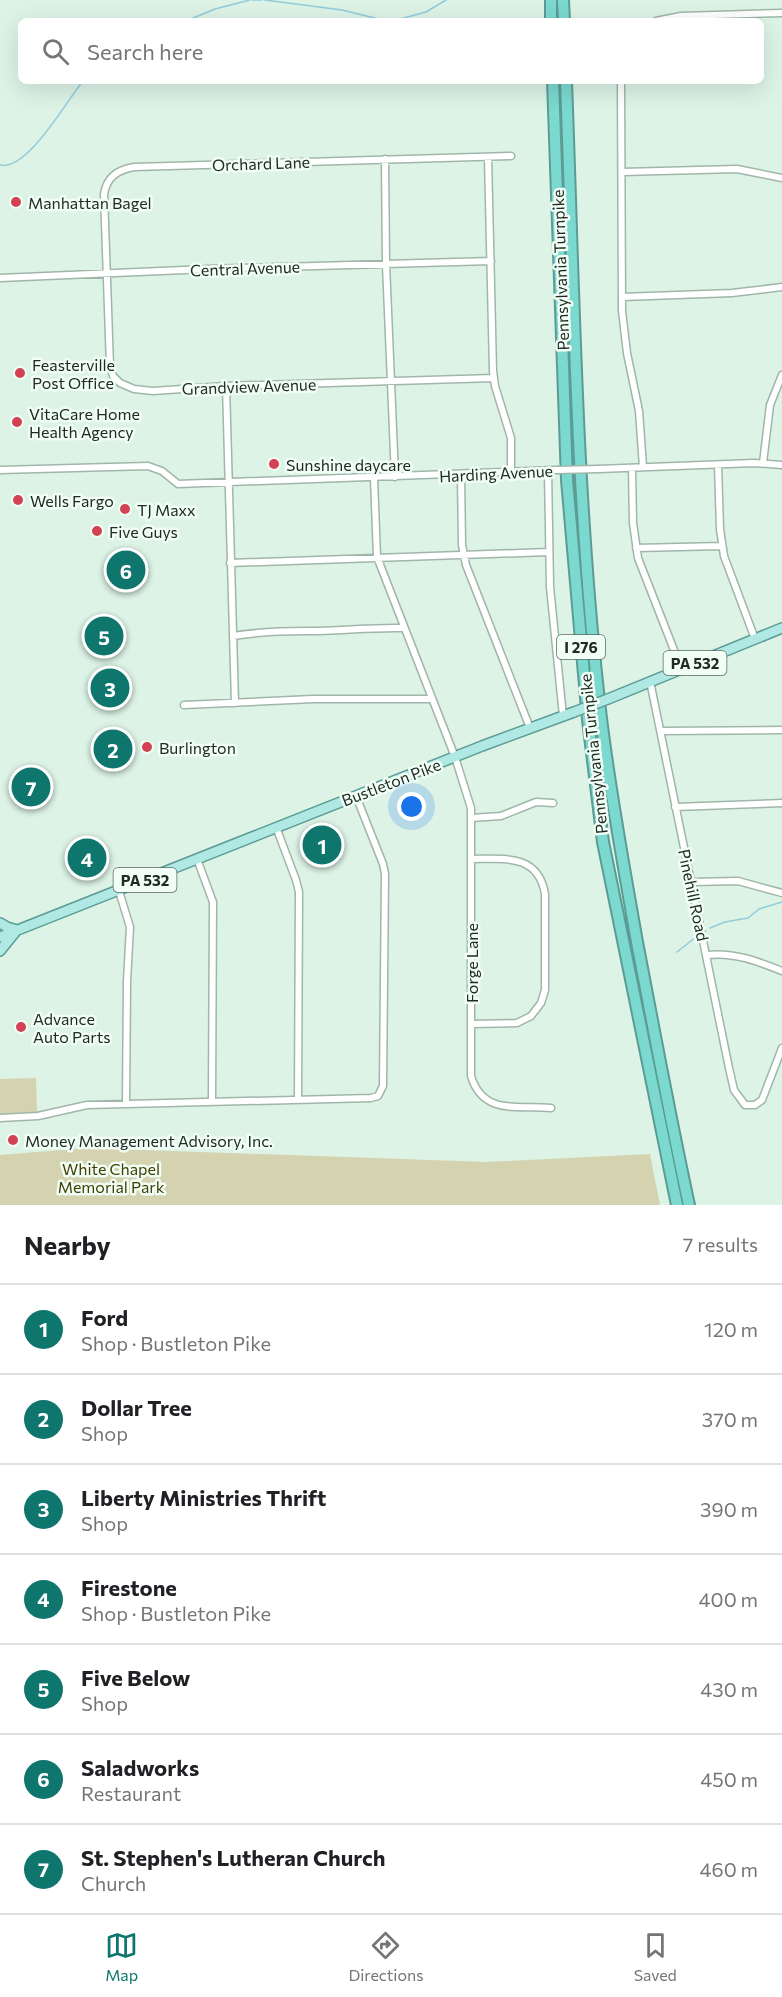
<!DOCTYPE html>
<html lang="en">
<head>
<meta charset="utf-8">
<style>
  :root { --surface:#fff; --page:#f2f2f2; --text:#202124; --muted:#757577; --line:#e0e0e0; --accent:#0f766e }
  body { margin:0; font-family:Commissioner,sans-serif; background:var(--page); color:var(--text) }
  .you { position:absolute; left:412px; top:807px; width:21px; height:21px; margin:-15px; border:4px solid #fff; border-radius:50%; background:#1a73e8; box-shadow:0 0 0 9px #1a73e833 }
  .badge { display:grid; place-items:center; width:39px; height:39px; border-radius:50%; background:var(--accent); color:#fff; font-size:20px; font-weight:700 }
  .pin { position:absolute; translate:-50% -50%; border:3px solid #fff; box-shadow:0 2px 6px #0006 }
  .list { margin:0; padding:0; list-style:none }
  h2 { display:flex; justify-content:space-between; align-items:center; height:78px; margin:0; padding:0 24px; font-size:26px }
  h2 small { font-size:20px; font-weight:400; color:var(--muted) }
  .list li { display:grid; grid-template-columns:39px 1fr auto; gap:18px; align-items:center; box-sizing:border-box; height:90px; padding:0 24px; border-top:2px solid var(--line) }
  .list b { display:block; font-size:22px; white-space:nowrap }
  .list p { margin:0; font-size:20px; white-space:nowrap; color:var(--muted) }
  .list em { font-size:20px; font-style:normal; color:var(--muted) }
  .icon { flex:none; width:33px; height:33px; fill:none; stroke:currentColor; stroke-width:2; stroke-linecap:round; stroke-linejoin:round }
  .map { position:relative; flex:none; width:782px; height:1205px; overflow:hidden }
  .search { position:absolute; background:var(--surface); box-shadow:0 6px 24px #0002; left:18px; right:18px; top:18px; height:66px; display:flex; align-items:center; gap:15px; box-sizing:border-box; padding:0 21px; border-radius:9px; color:var(--muted); font-size:22px }
  .sheet { height:708px; background:var(--surface) }
  nav { display:flex; justify-content:space-around; align-items:center; box-sizing:border-box; height:84px; border-top:2px solid var(--line); background:var(--surface); font-size:16px; color:var(--muted) }
  nav a { display:grid; justify-items:center; gap:3px }
  nav .on { color:var(--accent) }
  .map>svg:first-child { display:block }
  .green { fill:#d5d2af }
  .lines { fill:none; stroke-linecap:round; stroke-linejoin:round }
  .stream { stroke:#93cbda; stroke-width:1.5 }
  .minor-casing { stroke:#a0b6a9; stroke-width:9 }
  .primary-casing { stroke:#5c9c94; stroke-width:12 }
  .motorway-casing { stroke:#5c9c94; stroke-width:14 }
  .minor { stroke:#fff; stroke-width:6 }
  .primary { stroke:#b0e8e3; stroke-width:9 }
  .motorway { stroke:#7bd9d0; stroke-width:10 }
  .minor-bridge-casing { stroke:#a0b6a9; stroke-width:9; stroke-linecap:butt }
  .primary-bridge-casing { stroke:#5c9c94; stroke-width:12; stroke-linecap:butt }
  .minor-bridge { stroke:#fff; stroke-width:6 }
  .primary-bridge { stroke:#b0e8e3; stroke-width:9 }
  .poi-dot { fill:#d24253; stroke:#f0fef6; stroke-width:2 }
  .labels { text-anchor:middle; dominant-baseline:central; stroke-width:5; stroke-linejoin:round; paint-order:stroke }
  .shield { fill:#f0fef6; stroke:#5f6a64; stroke-width:1.5 }
  .shield-label { font-size:15px; font-weight:bold; fill:#212a25 }
  .street-label { font-size:16px; fill:#212a25; stroke:#f0fef6 }
  .poi-label { font-size:16px; fill:#212a25; stroke:#f0fef6; text-anchor:start }
  .park-label { font-size:16px; fill:#433d03; stroke:#f0fef6 }
</style>
</head>
<body>
<div class="map">
<svg width="782" height="1205" viewBox="0 0 782 1205">
  <rect width="100%" height="100%" fill="#dcf3e6"/>
  <path class="green" d="M36 1078 37 1112 0 1114V1079Z
    M86 1148 487 1162 650 1154 660 1205H0V1155Z"/>
  <g class="lines">
    <path class="stream" d="M252 0H262
      M265 0 342 10 379 19H400L426 12 446 0
      M186 21 215 9 250 0
      M0 165C27 172 67 100 83 81
      M710 928 725 922 748 918 759 909 782 902
      M677 952 696 937"/>
    <g class="minor-casing">
      <path id="minor" d="M656 21 681 16 782 13
        M621 81 622 311 627 353 639 411 643 467
        M488 157 493 371 495 386 511 438V473
        M385 159 386 264 395 477
        M622 172 737 169 782 178
        M0 278 207 269 491 261
        M622 297 732 293 782 287
        M494 378 226 386 153 391 134 389 120 383 113 376 110 366 104 194C107 177 117 170 134 167L511 156
        M226 386 235 703
        M763 463 770 405 782 375
        M718 465 720 529 724 556 755 639
        M632 468 633 523 638 558 681 668
        M598 469 754 463 782 465
        M0 470 148 466 162 471 178 484 557 470
        M548 471 550 587 563 716
        M461 475 462 545 466 565 530 728
        M374 478 377 557 455 757 471 808V1076C483 1116 519 1105 551 1108
        M636 548 722 546
        M230 563 548 552
        M233 636C258 632 282 631 307 631 340 631 372 627 404 628
        M650 681 729 1068 734 1090 745 1105H755L762 1100 782 1048
        M184 705 313 699H432
        M661 731 782 730
        M675 807 782 803
        M471 818 501 816 536 802 553 803
        M276 827 296 880 299 892 298 1100
        M197 859 213 902 212 1101
        M692 882 738 881 782 893
        M119 891 130 927 127 981 126 1104
        M707 955C734 952 757 961 782 971
        M471 1024 517 1023 531 1016 541 1003 545 990V894C538 853 503 859 471 859
        M0 1118 38 1116 87 1105 371 1098 378 1096 383 1086 385 874 383 864 356 796"/>
    </g>
    <g class="primary-casing">
      <path id="primary" d="M608 699 782 628
        M0 923 7 927 17 930 0 951
        M0 937 482 746 574 712"/>
    </g>
    <g class="motorway-casing">
      <path id="motorway" d="M551 0V21
        M563 0 564 21
        M553 81 567 480 588 720 603 842 677 1205
        M566 81C574 293 576 507 601 718 610 793 624 868 637 942 654 1030 670 1118 689 1205"/>
    </g>
    <use href="#minor" class="minor"/>
    <use href="#primary" class="primary"/>
    <use href="#motorway" class="motorway"/>
    <g class="minor-bridge-casing">
      <path id="minor-bridge" d="M557 470 598 469"/>
    </g>
    <g class="primary-bridge-casing">
      <path id="primary-bridge" d="M574 712 608 699"/>
    </g>
    <use href="#minor-bridge" class="minor-bridge"/>
    <use href="#primary-bridge" class="primary-bridge"/>
  </g>
  <g class="poi-dot">
    <circle cx="16" cy="202" r="6"/>
    <circle cx="20" cy="373" r="6"/>
    <circle cx="17" cy="422" r="6"/>
    <circle cx="274" cy="464" r="6"/>
    <circle cx="18" cy="500" r="6"/>
    <circle cx="125" cy="509" r="6"/>
    <circle cx="97" cy="531" r="6"/>
    <circle cx="147" cy="747" r="6"/>
    <circle cx="21" cy="1027" r="6"/>
    <circle cx="13" cy="1140" r="6"/>
  </g>
  <g class="labels">
    <g class="shield">
      <rect x="557" y="635" width="48" height="24" rx="4.5"/>
      <rect x="663.5" y="651" width="63" height="24" rx="4.5"/>
      <rect x="113.5" y="868" width="63" height="24" rx="4.5"/>
    </g>
    <g class="shield-label">
      <text x="581" y="647">I 276</text>
      <text x="695" y="663">PA 532</text>
      <text x="145" y="880">PA 532</text>
    </g>
    <g class="street-label">
      <text transform="translate(261 163) rotate(-2)">Orchard Lane</text>
      <text transform="translate(245 268) rotate(-2)">Central Avenue</text>
      <text transform="translate(560 270) rotate(-92)">Pennsylvania Turnpike</text>
      <text transform="translate(249 386) rotate(-2)">Grandview Avenue</text>
      <text transform="translate(496 473) rotate(-3)">Harding Avenue</text>
      <text transform="translate(593 754) rotate(-96)">Pennsylvania Turnpike</text>
      <text transform="translate(391 782) rotate(-21)">Bustleton Pike</text>
      <text transform="translate(694 895) rotate(78)">Pinehill Road</text>
      <text transform="translate(471 963) rotate(-90)">Forge Lane</text>
    </g>
    <g class="poi-label">
      <text x="28" y="202">Manhattan Bagel</text>
      <text x="32" y="364">Feasterville<tspan x="32" dy="18">Post Office</tspan></text>
      <text x="29" y="413">VitaCare Home<tspan x="29" dy="18">Health Agency</tspan></text>
      <text x="286" y="464">Sunshine daycare</text>
      <text x="30" y="500">Wells Fargo</text>
      <text x="137" y="509">TJ Maxx</text>
      <text x="109" y="531">Five Guys</text>
      <text x="159" y="747">Burlington</text>
      <text x="33" y="1018">Advance<tspan x="33" dy="18">Auto Parts</tspan></text>
      <text x="25" y="1140">Money Management Advisory, Inc.</text>
    </g>
    <g class="park-label">
      <text x="111" y="1168">White Chapel<tspan x="111" dy="18">Memorial Park</tspan></text>
    </g>
  </g>
</svg>
<div class="you"></div>
<div class="pin badge" style="left:322px;top:845px">1</div>
<div class="pin badge" style="left:113px;top:749px">2</div>
<div class="pin badge" style="left:110px;top:688px">3</div>
<div class="pin badge" style="left:87px;top:858px">4</div>
<div class="pin badge" style="left:104px;top:636px">5</div>
<div class="pin badge" style="left:126px;top:570px">6</div>
<div class="pin badge" style="left:31px;top:787px">7</div>
<div class="search"><svg class="icon" aria-label="search" viewBox="0 0 24 24"><circle cx="10" cy="10" r="6"/><path d="M15 15l6 6"/></svg>Search here</div>
</div>
<section class="sheet">
<h2>Nearby<small>7 results</small></h2>
<ul class="list">
<li><span class="badge">1</span><div><b>Ford</b><p>Shop · Bustleton Pike</p></div><em>120 m</em></li>
<li><span class="badge">2</span><div><b>Dollar Tree</b><p>Shop</p></div><em>370 m</em></li>
<li><span class="badge">3</span><div><b>Liberty Ministries Thrift</b><p>Shop</p></div><em>390 m</em></li>
<li><span class="badge">4</span><div><b>Firestone</b><p>Shop · Bustleton Pike</p></div><em>400 m</em></li>
<li><span class="badge">5</span><div><b>Five Below</b><p>Shop</p></div><em>430 m</em></li>
<li><span class="badge">6</span><div><b>Saladworks</b><p>Restaurant</p></div><em>450 m</em></li>
<li><span class="badge">7</span><div><b>St. Stephen's Lutheran Church</b><p>Church</p></div><em>460 m</em></li>
</ul>
</section>
<nav>
<a class="on"><svg class="icon" aria-label="map" viewBox="0 0 24 24"><path d="M3 6l6-2 6 2 6-2v14l-6 2-6-2-6 2zM9 4v14M15 6v14"/></svg>Map</a>
<a><svg class="icon" aria-label="directions" viewBox="0 0 24 24"><path d="M12 3l9 9-9 9-9-9zM9 14v-3h6M13 9l2 2-2 2"/></svg>Directions</a>
<a><svg class="icon" aria-label="saved" viewBox="0 0 24 24"><path d="M7 4h10v16l-5-4-5 4z"/></svg>Saved</a>
</nav>
</body>
</html>
